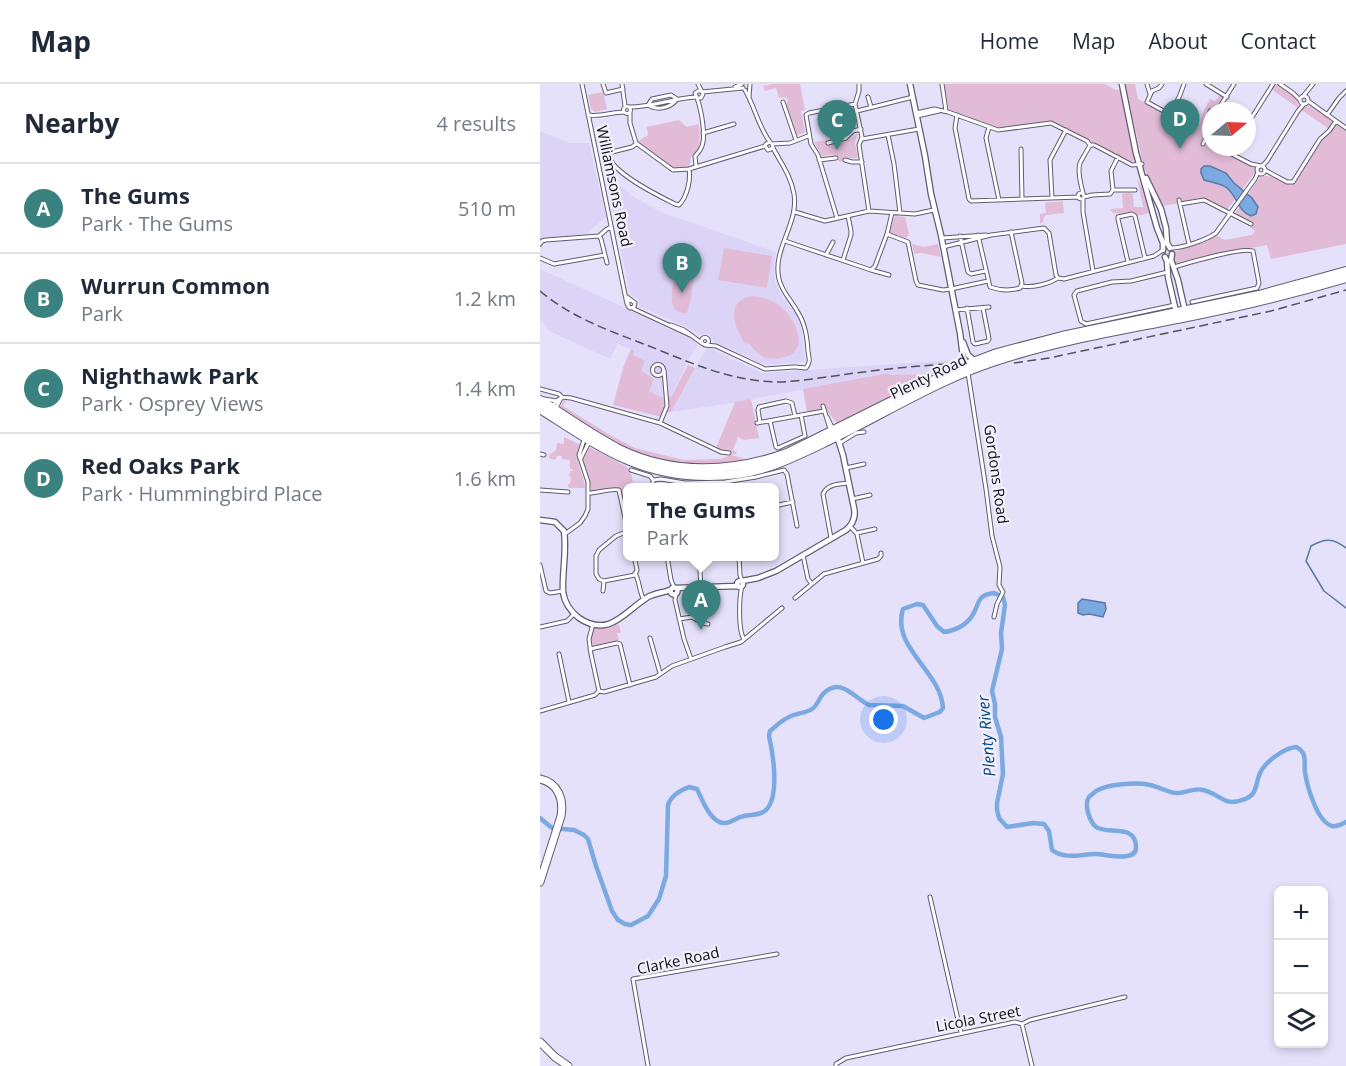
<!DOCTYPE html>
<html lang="en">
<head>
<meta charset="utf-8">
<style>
  :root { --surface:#fff; --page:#f2f2f3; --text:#1f2937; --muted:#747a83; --line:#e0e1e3; --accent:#3a8280 }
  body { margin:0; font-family:"Open Sans",sans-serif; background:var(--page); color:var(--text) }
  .controls { position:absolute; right:18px; bottom:18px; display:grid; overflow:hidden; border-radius:9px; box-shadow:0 3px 9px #0003 }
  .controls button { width:54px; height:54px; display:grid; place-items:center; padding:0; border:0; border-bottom:2px solid var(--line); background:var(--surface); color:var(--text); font:30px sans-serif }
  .compass { position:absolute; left:662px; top:18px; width:54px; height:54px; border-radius:50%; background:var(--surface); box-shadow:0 3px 9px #0003; rotate:71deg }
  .you { position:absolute; left:344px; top:636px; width:21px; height:21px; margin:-15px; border:4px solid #fff; border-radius:50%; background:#1a73e8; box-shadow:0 0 0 9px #1a73e833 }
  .badge { display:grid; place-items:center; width:39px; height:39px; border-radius:50%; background:var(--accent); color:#fff; font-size:20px; font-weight:700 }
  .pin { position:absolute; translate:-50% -50px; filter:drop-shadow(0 2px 3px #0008) }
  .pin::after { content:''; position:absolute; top:32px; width:21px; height:18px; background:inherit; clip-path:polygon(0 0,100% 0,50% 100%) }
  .popup { position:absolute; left:83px; top:399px; width:156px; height:78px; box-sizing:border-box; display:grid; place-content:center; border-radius:9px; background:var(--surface); filter:drop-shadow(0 2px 4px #0005); font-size:20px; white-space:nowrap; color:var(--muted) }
  .popup b { font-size:22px; color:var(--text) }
  .popup::after { content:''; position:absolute; left:50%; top:100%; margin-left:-12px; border:12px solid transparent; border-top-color:var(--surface) }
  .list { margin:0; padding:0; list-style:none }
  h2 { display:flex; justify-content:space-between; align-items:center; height:78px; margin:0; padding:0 24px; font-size:26px }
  h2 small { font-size:20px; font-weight:400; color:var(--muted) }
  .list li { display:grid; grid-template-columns:39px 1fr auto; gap:18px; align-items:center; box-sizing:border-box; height:90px; padding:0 24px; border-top:2px solid var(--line) }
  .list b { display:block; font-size:22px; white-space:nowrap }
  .list p { margin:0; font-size:20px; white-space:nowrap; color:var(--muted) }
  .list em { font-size:20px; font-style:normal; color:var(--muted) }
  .icon { flex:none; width:33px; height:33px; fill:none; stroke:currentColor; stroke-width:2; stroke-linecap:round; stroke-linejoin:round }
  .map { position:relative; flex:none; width:806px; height:982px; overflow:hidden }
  header { display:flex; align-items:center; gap:36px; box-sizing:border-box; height:84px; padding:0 30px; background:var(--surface); border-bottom:2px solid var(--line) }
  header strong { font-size:28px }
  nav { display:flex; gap:33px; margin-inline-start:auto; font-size:21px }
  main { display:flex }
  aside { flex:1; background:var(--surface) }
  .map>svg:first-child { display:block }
  .built { fill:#dbd4f6 }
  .green { fill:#e2bbd7 }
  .water { fill:#7ba9e1; stroke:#5b7aa4; stroke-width:1.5 }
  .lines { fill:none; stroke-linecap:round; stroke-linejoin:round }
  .stream { stroke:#5b7aa4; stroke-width:1.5 }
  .river { stroke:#7ba9e1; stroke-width:4.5 }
  .minor-casing { stroke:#605b72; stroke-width:5 }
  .tertiary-casing { stroke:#605b72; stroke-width:7 }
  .primary-casing { stroke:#605b72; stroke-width:9 }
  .trunk-casing { stroke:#605b72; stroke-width:10 }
  .minor { stroke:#fff; stroke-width:3 }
  .tertiary { stroke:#fff; stroke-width:4.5 }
  .primary { stroke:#fff; stroke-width:7 }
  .trunk { stroke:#fff; stroke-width:8 }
  .rail { stroke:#53505f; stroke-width:1.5; stroke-dasharray:9 4.5; stroke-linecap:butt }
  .labels { text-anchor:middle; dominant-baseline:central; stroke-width:4.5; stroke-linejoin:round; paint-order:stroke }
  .street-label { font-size:15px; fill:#0f0d16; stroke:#f2f0fb }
  .water-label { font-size:16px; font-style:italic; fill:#004587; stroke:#f2f0fb }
</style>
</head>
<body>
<header>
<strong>Map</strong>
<nav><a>Home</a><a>Map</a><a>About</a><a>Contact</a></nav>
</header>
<main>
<aside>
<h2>Nearby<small>4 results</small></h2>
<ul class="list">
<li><span class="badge">A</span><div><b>The Gums</b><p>Park · The Gums</p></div><em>510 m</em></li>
<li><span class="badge">B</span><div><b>Wurrun Common</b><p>Park</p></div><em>1.2 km</em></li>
<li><span class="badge">C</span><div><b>Nighthawk Park</b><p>Park · Osprey Views</p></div><em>1.4 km</em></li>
<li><span class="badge">D</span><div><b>Red Oaks Park</b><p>Park · Hummingbird Place</p></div><em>1.6 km</em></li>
</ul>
</aside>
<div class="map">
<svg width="806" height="982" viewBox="0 0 806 982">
  <rect width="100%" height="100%" fill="#e6e1fb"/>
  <path class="built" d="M0 47 30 59H49L66 133 44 152 0 155Z
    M64 87 92 112 121 128 236 168 234 183 235 198 243 214 255 229 261 243 265 273 264 278 224 281 197 268 195 266H192L173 257 169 251 166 250 161 251 142 241 100 223 98 214 91 212 79 158 81 155 78 153Z
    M0 185 125 242 128 245H134L152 255 157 259V263L150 273 132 312 123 314 109 307 108 290 101 286 93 271 94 267 78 260 70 275 9 247 0 234Z
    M167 263 222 289 415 276V279L392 290 350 291 349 289 186 320 131 328Z"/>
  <path class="green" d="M233 0H260L265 26 261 27 265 47 264 49 257 51 246 21 248 17 246 13 239 14 236 4 225 7 223 2Z
    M404 0H565L576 6 582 5 596 74 593 77 590 78 511 38 459 44 409 26Z
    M585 0H595L598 15 645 41 647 44V46L648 47 651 44 656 46 660 39 663 28 670 15 675 17 680 10 683 12V16L681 15 677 22 678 23 676 27 668 26 667 28 671 29C671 43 667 48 661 60L663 62 670 60 671 63H676L710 80 714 84 715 88 687 126 668 116 643 118 640 116 639 119 622 122 610 101 609 95 604 84Z
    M735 0C746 3 759 12 758 24L731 5Z
    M63 8 67 25 55 28 51 25 48 11Z
    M765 21 772 22 792 36 793 40 789 45 760 25Z
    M139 36 147 43 159 40 160 58 159 64 151 73 149 83 135 85 113 71 98 57 108 51 107 43Z
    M795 40H798L806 46V160L731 175 727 161 693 167 637 181 633 179V172L637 167 675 151 685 156 712 151 715 147 711 144 713 140 694 131 720 93C735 88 741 102 754 99L781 55Z
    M318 50 315 59 318 74H308L305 73 303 78 298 77 299 72 291 71 282 72 274 58 286 56 288 61C295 60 305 59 310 55 313 53 315 51 318 50Z
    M597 94 602 104 609 129 597 132 596 130C588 128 581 131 573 129L570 125 583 124 582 110 589 109 593 110 594 123H603Z
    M523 117 524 129 506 131 504 133 503 138 500 140V130L506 129 505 119Z
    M356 132 365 133 369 150 366 154 350 149V147L354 134Z
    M372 160 384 163 398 160 401 173 382 169 374 170Z
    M184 164 232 172 227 204 178 196Z
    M136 185 154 189 151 214 147 229C143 229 140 229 137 227 127 222 134 194 136 185Z
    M213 212C223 213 232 216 240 222 256 235 272 269 241 274 235 275 227 275 222 272 217 269 212 263 208 259L206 261C194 244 184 216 213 212Z
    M91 265 94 267 93 271 105 277 101 286 114 295 109 307 123 314H125L126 324 122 333 73 321 84 281Z
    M148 281 155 284 131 328 127 329 129 322V313L132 312Z
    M349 289 350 291 392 290 393 291 298 340 282 322 280 326 267 328 263 305Z
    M27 315 23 322 70 351 95 364 144 376 181 375 191 371 209 376H211V374L223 372V374L184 381 141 380 126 377 106 372 75 359 22 326 20 323 23 318Z
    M211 315 219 354 204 356 198 353 193 366 197 368 195 371 192 370 189 366 182 367 176 364 195 318Z
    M24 353 41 361C32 376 44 389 45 404H29L28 403V400H30L31 393 29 392 30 387H32L33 386 30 384V376L22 375V372H17L15 376 9 374 10 370 16 366 17 359 24 360Z
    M47 363 51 364 86 382 91 389 94 403 88 404 87 414 83 415 81 406 78 404 56 408 52 407 43 378V372Z
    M79 540 81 549H77L79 555 77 557 55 562 51 559 52 546C61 542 69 545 79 540Z"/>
  <path class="water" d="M664 82H670L686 89 694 99 712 114 718 123 716 130 711 132C698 127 698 114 688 105 682 99 672 99 664 96L661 89V85Z
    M542 515 565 519 566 525 563 533 549 530 543 531 538 529V519Z"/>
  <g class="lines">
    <path class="stream" d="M806 464C793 454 785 454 771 462L766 477 784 507 806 524"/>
    <path class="river" d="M0 734 12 744 34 746 44 751 48 755 56 782 72 827 78 836 85 840 91 841 108 832 119 815 126 792 128 721C131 711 141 706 149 703L157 705C162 715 171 741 186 739 193 738 197 733 204 732 211 730 220 732 226 726 240 712 233 669 229 652L230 647C236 642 242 636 249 633 257 629 266 629 272 625 278 621 279 614 283 610 301 592 314 614 329 621L363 622 384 634 400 628 403 624C401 587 351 564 363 525L377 520 383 521 397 542 404 548C415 547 426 541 432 532 440 520 436 511 454 509L463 513 465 521 461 549 462 565 452 607 455 620V633L461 653 463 690 457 719V726L459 734 467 743 493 739 504 740 509 747 512 766C525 776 541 770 556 770 565 770 597 779 596 763 596 739 567 751 556 743 549 737 544 720 549 713 550 712 555 708 556 707 567 700 597 698 610 701 619 703 627 708 636 709 645 710 654 703 663 706 681 710 684 724 705 715 718 710 715 700 720 689 725 678 744 664 756 663 760 665 761 665 763 669 766 674 764 682 765 688 767 702 777 738 792 742 798 743 802 740 806 738"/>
    <g class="minor-casing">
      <path id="minor" d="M42 0 87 220
        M63 0 66 9 83 5
        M82 0 85 22
        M158 0 163 10 161 14H157L155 9 158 7H161
        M319 0V7L315 20 322 53 319 61 329 127
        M402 0 406 27
        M607 0 610 10
        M622 0 619 4 612 7 607 18 653 43
        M666 0 687 13
        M740 0 753 9 760 16
        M195 3 202 0
        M205 6C215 23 218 42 230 58
        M162 8 203 4
        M131 11 137 15C131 24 117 27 108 21L112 15Z
        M764 11 773 0
        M760 16a4 4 0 1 1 8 0a4 4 0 1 1-8 0Z
        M209 13 210 0
        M328 13 331 23
        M768 17 806 44
        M243 18 256 56
        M83.5 26a3.5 3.5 0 1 1 7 0a3.5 3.5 0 1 1-7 0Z
        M90 23C112 23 134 14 156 13
        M317 27 373 13
        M670 27 671 28
        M677 27 694 0
        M90 28V39L96 59 133 86 149 85 225 62
        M376 29 394 25 408 28 458 46 511 39 547 57 550 61H554L560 64 592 81 602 80
        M48 31C60 33 72 28 84 28
        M417 31 415 44 429 115 431 117 539 113
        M630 31 640 11 644 0
        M787 31 799 14 806 7
        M377 32 399 27
        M707 41 733 0
        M449 43 446 54 459 116
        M163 49 194 40
        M348 51 354 80 360 129
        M322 55 379 45
        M288 59 306 54 313 47 321 45
        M96 60 92 63 68 69C69 88 119 112 135 120L139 121C147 113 151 96 149 85
        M232 60 250 59 268 52
        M663 60 665 56 671 59
        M678 63 711 80 721 82
        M233 64 228 66 225 62 226 60 230 58 232 60 233 64C241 79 251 92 254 110 259 140 232 165 239 195 242 208 251 216 257 227 265 239 267 252 268 267 269 274 271 278 266 284L255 283
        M481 65 482 115
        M279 76 296 74
        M305 76 312 78H322
        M156 82 155 72C157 70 160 67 161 64 167 54 161 25 157 14
        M722 82 727 77 758 27 764 20
        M717 86a4 4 0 1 1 8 0a4 4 0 1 1-8 0Z
        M725 86 747 98H753L780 55 789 47 796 37
        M573 106H595
        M538 112a3 3 0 1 1 6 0a3 3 0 1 1-6 0Z
        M543 109C541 101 537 88 540 79 543 73 547 67 550 61
        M544 113 552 111 570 110 573 106 571 87 578 73
        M512 114 510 76 526 46
        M543 114V128L553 187
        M639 116 649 160
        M640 120 664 116 711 140
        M255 128 285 137 329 127 375 130 394 126
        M297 134 278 71 271 60 266 31 269 29 315 20
        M347 150 368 158 376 197 378 201 403 206 411 205
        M438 151 450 203C459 206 470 207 480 204L482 199 471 148
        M59 152 61 155 67 179
        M420 152 428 188 431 190 445 187
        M402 154 446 151
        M245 157 331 186 335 182 347 150 352 129
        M0 160 2 157 6 156 59 152 67 145 71 143
        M403 163 451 151 504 144 509 149 516 191 518 194 524 195 614 172 623 166
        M631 164C643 164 666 156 676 149L715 95 718 88
        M286 171 293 158
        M0 174 14 180 65 171
        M303 176 311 151V147L308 132
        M588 178 578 135V133L592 130 595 132 605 174
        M634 183C647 179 702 163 713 167L719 199 717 204 652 218
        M331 186 349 191
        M628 188 591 197 572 198 537 207 534 211 541 237 546 240 635 221
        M482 202C492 204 509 200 518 194
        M411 205 448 197
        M87 213 95 219 94 223 90 224 88 222V217L91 216
        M92 224 150 251
        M427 224 433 258 435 260 448 257 449 255 443 224
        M415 226 449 223
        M131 241 144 246 163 260
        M161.5 257a3.5 3.5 0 1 1 7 0a3.5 3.5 0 1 1-7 0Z
        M165 261 176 262 225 285 254 283
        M112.5 286a5.5 5.5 0 1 1 11 0a5.5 5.5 0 1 1-11 0Z
        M428 289 446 405 452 452 460 483 459 501 463 508 457 520 454 533
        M0 305 19 310 22 313
        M4 315 17 317
        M283 322 290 345
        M12 323C17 315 21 312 31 314L120 339 181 368 189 369
        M15 326 21 314
        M287 333 293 345
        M230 337 236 363 238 364 265 352 261 331
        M220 338 218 326 219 323 246 317 252 319 255 332
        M120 339 127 322 124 286
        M217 339 284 327
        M300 359 316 349 324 348
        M0 370 4 371
        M41 374 49 358
        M306 384 324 380
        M91 386 110 392 113 396 121 395 145 399 185 398 216 393 244 386 247 390 257 442
        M113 396V404
        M0 406 28 408
        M49 409C59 409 70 404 79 406L87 443 86 448 88 450
        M312 415 330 411
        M234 422 253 418
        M310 442 317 450 323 479
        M86 448 76 452 59 466 56 472V490L59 495 64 497 95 491 97 486 94 472
        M317 449 335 445
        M25 450 40 439 45 432 48 425V398L39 371 44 356
        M291 454 283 410C287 400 299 400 309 399
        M263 471 268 495 272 500
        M127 472 131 496 134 503
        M159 472 161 503
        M199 472 200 491 202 497
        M0 481 6 507 10 509 23 507
        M95 489C100 498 99 508 104 516
        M202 502C199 513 198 547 204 555
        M63 507 64 497
        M136 510 135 516 144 555 151 575
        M255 514 284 490 338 475 341 472V469
        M139 535 152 533 162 539 168 540
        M53 540 49 555 51 570 59 607
        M0 543 27 537 34 530
        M110 554 120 589
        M50 565 77 559 80 560 90 601
        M19 570 29 618
        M0 627 55 611 59 607 64 608 116 593 132 582 185 563 201 558 242 524
        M390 813 421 949
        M482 940 490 936 585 913
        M482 940 492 982
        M108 982 93 895 237 870
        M296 982V980L306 974 475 938 482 940"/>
    </g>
    <g class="tertiary-casing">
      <path id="tertiary" d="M370 0 385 72 391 110 401 151 420 249 424 281
        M582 0 596 69 617 144 623 159V166
        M606 94 621 125 626 144 627 159 630 164
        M632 170 631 176 638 196 645 227
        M625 173 627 177 628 193 636 228
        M423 258 428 271 435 277
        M0 436 15 438 24 447C27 467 22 488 23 507 24 518 31 528 39 534 70 555 86 526 108 513 115 509 123 509 130 506
        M197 500a3 3 0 1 1 6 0a3 3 0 1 1-6 0Z
        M202 497 218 494 236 487 306 446C313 440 316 433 314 424L303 371 297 352
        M130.5 507a3.5 3.5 0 1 1 7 0a3.5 3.5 0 1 1-7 0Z
        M136 504 198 502"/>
    </g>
    <g class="primary-casing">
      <path id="primary" d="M0 695C18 699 24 715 21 732L0 798
        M0 958 15 973 28 982"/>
    </g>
    <g class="trunk-casing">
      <path id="trunk" d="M0 316C26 332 52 351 79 365 132 391 192 389 247 369L420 283 457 269 522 252 719 211 806 187
        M0 325C57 361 98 393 170 392 220 392 250 375 294 354 349 327 403 293 462 275 524 255 589 245 652 232 704 222 755 209 806 194"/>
    </g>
    <use href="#minor" class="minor"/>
    <use href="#tertiary" class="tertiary"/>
    <use href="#primary" class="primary"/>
    <use href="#trunk" class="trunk"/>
    <path class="rail" d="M0 207C32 234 70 247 109 262 151 279 193 298 239 298 265 297 291 292 316 289 346 285 376 282 407 280
      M474 279 509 274 731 227 806 206"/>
  </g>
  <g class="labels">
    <g class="street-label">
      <text transform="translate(75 102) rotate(78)">Williamsons Road</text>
      <text transform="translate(388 292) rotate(-26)">Plenty Road</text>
      <text transform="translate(457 390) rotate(82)">Gordons Road</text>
      <text transform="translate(138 876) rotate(-12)">Clarke Road</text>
      <text transform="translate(438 934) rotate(-11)">Licola Street</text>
    </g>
    <g class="water-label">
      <text transform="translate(446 652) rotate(-95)">Plenty River</text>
    </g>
  </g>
</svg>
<div class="controls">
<button>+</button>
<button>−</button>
<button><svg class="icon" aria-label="layers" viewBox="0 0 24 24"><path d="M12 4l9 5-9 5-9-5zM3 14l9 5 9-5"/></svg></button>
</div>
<svg class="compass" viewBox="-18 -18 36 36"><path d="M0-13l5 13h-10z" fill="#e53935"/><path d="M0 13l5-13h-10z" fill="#747a83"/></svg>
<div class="you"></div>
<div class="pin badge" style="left:161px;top:546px">A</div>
<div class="popup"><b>The Gums</b>Park</div>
<div class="pin badge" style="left:142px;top:209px">B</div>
<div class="pin badge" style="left:297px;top:66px">C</div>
<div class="pin badge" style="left:640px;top:65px">D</div>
</div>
</main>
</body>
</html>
